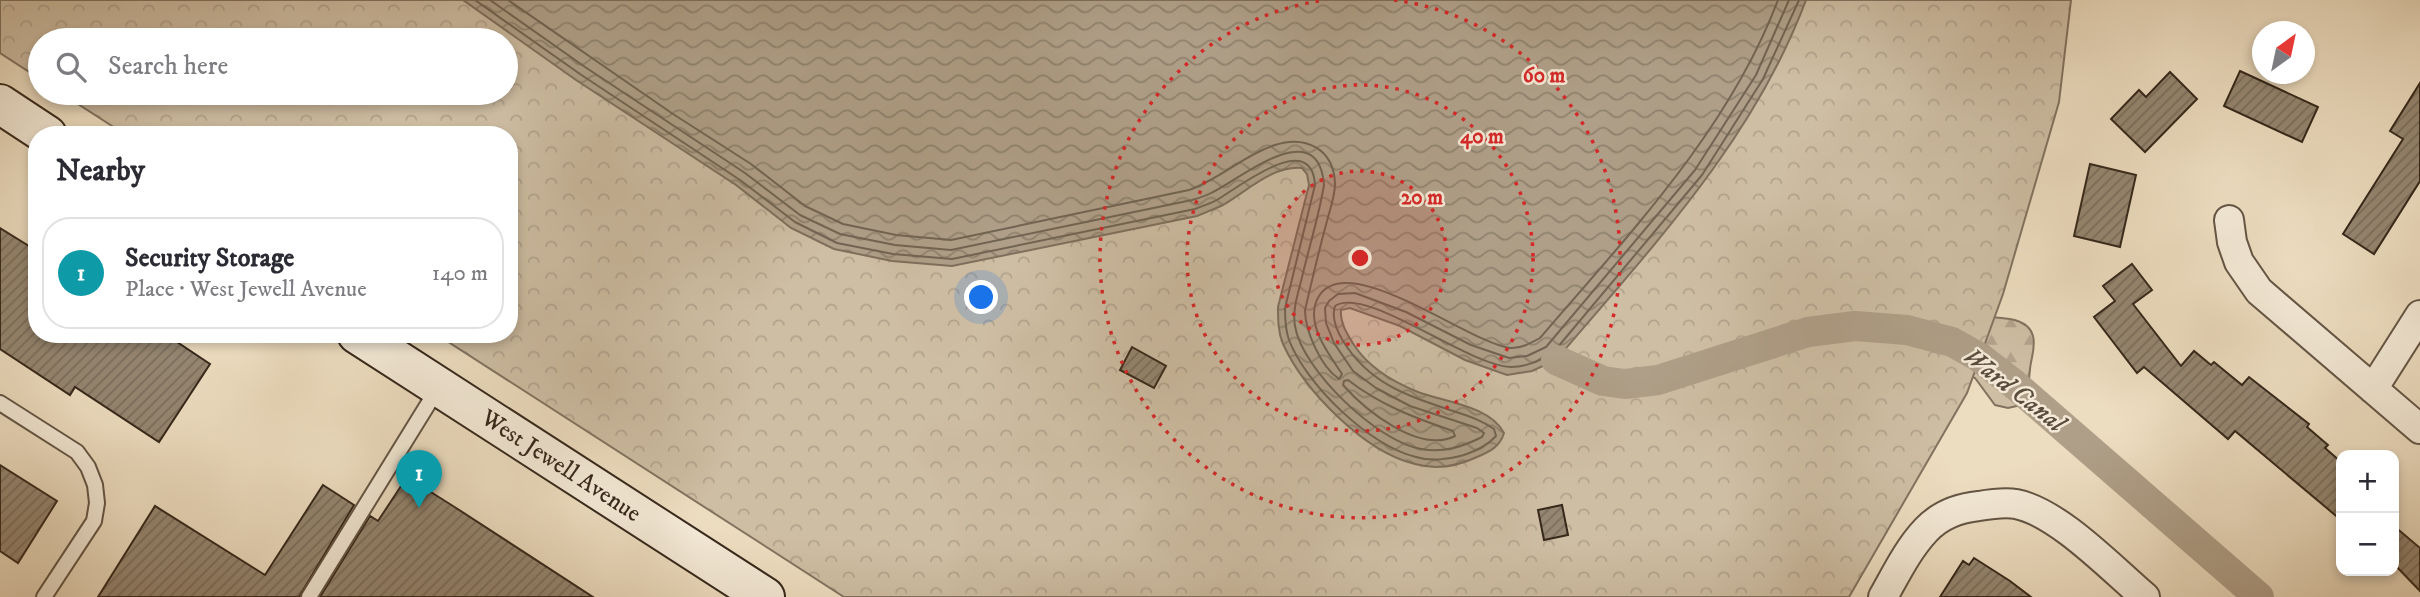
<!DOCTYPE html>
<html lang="en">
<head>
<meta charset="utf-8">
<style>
  :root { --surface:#fff; --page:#f2f2f3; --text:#2b2b33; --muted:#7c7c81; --line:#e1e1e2; --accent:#8f2418 }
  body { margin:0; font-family:"IM FELL DW Pica",serif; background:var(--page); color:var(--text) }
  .controls { position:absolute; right:21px; bottom:21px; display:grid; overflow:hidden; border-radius:14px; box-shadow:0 4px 10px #0003 }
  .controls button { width:63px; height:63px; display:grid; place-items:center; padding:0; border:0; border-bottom:2px solid var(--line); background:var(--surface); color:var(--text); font:35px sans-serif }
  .compass { position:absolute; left:2252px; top:21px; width:63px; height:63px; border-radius:50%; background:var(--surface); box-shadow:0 4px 10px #0003; rotate:33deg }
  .you { position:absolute; left:982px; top:298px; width:24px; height:24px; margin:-18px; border:5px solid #fff; border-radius:50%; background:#1a73e8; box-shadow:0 0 0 10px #1a73e833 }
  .badge { display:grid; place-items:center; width:46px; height:46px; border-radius:50%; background:var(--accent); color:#fff; font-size:23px; font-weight:700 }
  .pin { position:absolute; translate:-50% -58px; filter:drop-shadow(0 2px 4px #0008) }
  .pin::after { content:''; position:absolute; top:37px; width:24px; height:21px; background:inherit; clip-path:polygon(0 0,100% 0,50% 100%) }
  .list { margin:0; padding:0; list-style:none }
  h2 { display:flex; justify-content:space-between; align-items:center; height:91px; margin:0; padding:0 28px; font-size:30px }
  h2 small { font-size:23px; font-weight:400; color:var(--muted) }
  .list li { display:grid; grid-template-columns:46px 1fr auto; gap:21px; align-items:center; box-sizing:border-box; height:112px; margin:0 14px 14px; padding:0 14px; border:2px solid var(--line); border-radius:28px }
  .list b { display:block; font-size:26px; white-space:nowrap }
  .list p { margin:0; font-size:23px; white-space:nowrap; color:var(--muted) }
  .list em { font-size:23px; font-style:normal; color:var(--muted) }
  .icon { flex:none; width:38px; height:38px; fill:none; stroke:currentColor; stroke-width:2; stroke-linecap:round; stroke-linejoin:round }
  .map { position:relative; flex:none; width:2420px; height:597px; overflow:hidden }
  .search { position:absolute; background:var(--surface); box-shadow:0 4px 10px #0003; left:28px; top:28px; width:490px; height:77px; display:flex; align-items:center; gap:18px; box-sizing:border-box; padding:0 24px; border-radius:38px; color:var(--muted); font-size:26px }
  .panel { position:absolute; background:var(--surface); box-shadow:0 4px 10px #0003; left:28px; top:126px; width:490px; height:217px; border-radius:28px }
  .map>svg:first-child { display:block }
  .forest { fill:url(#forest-firs); stroke:#827360; stroke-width:2 }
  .park { fill:url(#park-crowns); stroke:#827360; stroke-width:2 }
  .water { fill:url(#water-waves); stroke:#7f6f5c; stroke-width:2 }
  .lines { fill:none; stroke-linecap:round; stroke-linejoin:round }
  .shore { stroke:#726452; stroke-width:2 }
  .canal { stroke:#af9f88; stroke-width:30 }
  .building { fill:url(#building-hatch); stroke:#36281b; stroke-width:2 }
  .service-casing { stroke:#645544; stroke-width:18 }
  .minor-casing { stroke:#645544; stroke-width:32 }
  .secondary-casing { stroke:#36281b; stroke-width:42 }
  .service { stroke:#f3e9d6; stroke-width:14 }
  .minor { stroke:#f3e9d6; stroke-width:28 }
  .secondary { stroke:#f3e9d6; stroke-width:38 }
  .ring { fill:none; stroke:#d62828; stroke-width:3.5; stroke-dasharray:3.5 7 }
  .labels { text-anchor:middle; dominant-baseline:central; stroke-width:5; stroke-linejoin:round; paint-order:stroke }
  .street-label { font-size:24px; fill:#36281b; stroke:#f3e9d6 }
  .water-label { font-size:26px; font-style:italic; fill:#5a4c3c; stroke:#f3e9d6 }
  .centre { fill:#d62828; stroke:#f3e9d6; stroke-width:3.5 }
  .ring-label { font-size:21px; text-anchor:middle; font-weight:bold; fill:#d62828; stroke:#f3e9d6; stroke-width:5; stroke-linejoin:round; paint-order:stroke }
</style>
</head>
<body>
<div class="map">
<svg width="2420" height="597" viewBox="0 0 2420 597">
  <defs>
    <pattern id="forest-firs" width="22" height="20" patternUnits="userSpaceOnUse" patternTransform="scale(1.75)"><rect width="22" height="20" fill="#cebea4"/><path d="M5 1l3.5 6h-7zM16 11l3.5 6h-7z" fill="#b2a38d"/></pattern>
    <pattern id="park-crowns" width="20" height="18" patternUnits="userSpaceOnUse" patternTransform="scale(1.75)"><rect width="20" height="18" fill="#cebea4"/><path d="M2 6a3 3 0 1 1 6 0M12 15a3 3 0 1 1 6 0" fill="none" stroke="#b2a38d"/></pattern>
    <pattern id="water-waves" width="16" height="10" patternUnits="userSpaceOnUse" patternTransform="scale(1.75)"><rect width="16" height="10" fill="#af9f88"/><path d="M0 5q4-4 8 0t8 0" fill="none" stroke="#8f826e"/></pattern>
    <pattern id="building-hatch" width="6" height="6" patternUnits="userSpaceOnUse" patternTransform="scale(1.75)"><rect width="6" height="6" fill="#958671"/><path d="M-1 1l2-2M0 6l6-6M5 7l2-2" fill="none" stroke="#7a6e5c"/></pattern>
  </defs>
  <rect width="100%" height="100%" fill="#edddc0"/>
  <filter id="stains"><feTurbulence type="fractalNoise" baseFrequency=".00286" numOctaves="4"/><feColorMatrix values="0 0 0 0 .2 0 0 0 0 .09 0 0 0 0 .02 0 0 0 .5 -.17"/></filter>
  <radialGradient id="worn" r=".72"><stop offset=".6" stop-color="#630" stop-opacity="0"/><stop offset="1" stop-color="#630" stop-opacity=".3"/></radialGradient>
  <path class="forest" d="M1979 317C1996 318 2027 315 2033 336 2036 347 2031 358 2030 369 2028 384 2031 391 2021 405L2008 408 1995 405 1975 378 1964 373Z"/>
  <path class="park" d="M0 0H2071L2059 102 2003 294 1967 393 1849 597H844L436 334H509V135H126L61 93H506V40H40V79L0 53Z"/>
  <path class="water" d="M463 0H1806C1754 140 1651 248 1556 360L1532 371 1507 375 1465 360 1400 326 1350 308 1341 310C1340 323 1347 334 1354 345 1369 368 1393 382 1418 392 1445 402 1490 406 1504 433 1500 447 1489 452 1477 457 1458 466 1436 470 1415 464 1364 452 1304 390 1283 344 1278 332 1278 320 1278 307L1309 185 1307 174 1302 168C1273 165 1246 192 1223 205 1215 209 1206 212 1197 216L952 266 892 261 834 249 791 228 736 185 576 80Z"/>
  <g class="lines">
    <path class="shore" d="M475 0 580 74 740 180 795 222 837 243 893 254 952 259 1195 209C1204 205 1213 203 1220 198 1243 184 1312 130 1315 185L1285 308C1285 318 1285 329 1289 340 1306 384 1369 446 1416 457 1432 462 1448 459 1464 455 1476 451 1487 446 1496 436L1494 429C1480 419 1465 415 1450 410 1405 395 1369 383 1343 341 1337 331 1331 318 1335 306 1366 285 1470 367 1511 367 1526 367 1538 361 1552 354L1702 175 1763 79 1799 0
      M490 0 585 67 745 173 800 215 840 234 895 245 951 250 1192 200C1199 198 1206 196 1213 192 1242 178 1318 113 1324 185 1319 215 1310 244 1303 273 1299 291 1292 308 1295 326 1302 370 1378 442 1421 449 1443 453 1462 447 1482 437L1484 433 1477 428 1410 406 1376 388 1353 371 1334 343 1326 323 1325 308 1329 301 1338 294 1355 293 1406 312 1471 345 1509 358 1527 356 1546 347 1695 170 1756 75 1789 0
      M508 0 673 114 751 164 805 206 843 224 896 235 951 240 1189 190C1220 179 1244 155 1275 145 1306 135 1334 149 1335 184 1335 196 1330 209 1327 221 1319 250 1312 280 1305 310 1305 331 1321 367 1339 379L1342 374C1329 354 1303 322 1319 296 1348 249 1469 343 1510 348 1520 349 1531 343 1540 338 1629 234 1729 130 1778 0
      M1348 380C1380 405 1415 418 1453 431L1455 436C1419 454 1365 410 1343 385L1344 381Z"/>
    <path class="canal" d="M1556 360 1603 381 1625 384 1658 380 1808 332 1855 326 1907 330 1952 342 1979 357 2014 384 2259 597"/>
  </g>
  <path class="building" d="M2240 71 2318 107 2302 142 2224 106Z
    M2170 72 2197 99 2145 152 2111 119 2139 90 2146 97Z
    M2420 83V181L2374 254 2343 234 2403 139 2390 131Z
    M2090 164 2136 175 2120 247 2074 236Z
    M0 228 37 251V334H165L210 364 159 442 75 387 70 395 0 349Z
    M2132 264 2152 290 2133 304 2181 366 2194 351 2211 365 2214 362 2242 385 2249 377 2309 424 2307 427 2328 445 2325 448 2341 462V520L2235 431 2228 439 2144 367 2137 373 2094 317 2115 301 2103 286Z
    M1132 347 1166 366 1154 388 1120 370Z
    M0 465 57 501 18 563 0 551Z
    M407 477 453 506 593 597H320L370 516 378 521Z
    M323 485 354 505 299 597H98L155 506 265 575Z
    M1562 505 1568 535 1544 540 1538 510Z
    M2394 526 2420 548V591L2394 564Z
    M1974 558 2010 581 2031 597H1940L1963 561 1969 565Z"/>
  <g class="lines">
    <g class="service-casing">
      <path id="service" d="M0 403 77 452 88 467 95 485 97 503 94 521 44 597
        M309 597 438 388"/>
    </g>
    <g class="minor-casing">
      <path id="minor" d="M2229 220 2232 242 2239 262 2259 291 2420 429
        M2373 389 2420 315
        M1883 597C1896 574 1908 549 1926 530 1940 515 1959 508 1979 506 1991 504 2004 502 2016 504 2058 512 2112 569 2145 597"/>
    </g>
    <g class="secondary-casing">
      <path id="secondary" d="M0 104 47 135
        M357 334 765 597"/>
    </g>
    <use href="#service" class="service"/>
    <use href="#minor" class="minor"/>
    <use href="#secondary" class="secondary"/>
  </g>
  <circle cx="1360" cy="258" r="87" fill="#d62828" fill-opacity=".12"/>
  <g class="ring">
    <circle cx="1360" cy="258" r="87"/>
    <circle cx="1360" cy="258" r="173"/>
    <path d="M1394 0A260 260 0 1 1 1326 0"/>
  </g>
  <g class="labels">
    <g class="street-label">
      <text transform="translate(561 466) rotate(33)">West Jewell Avenue</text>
    </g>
    <g class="water-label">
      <text transform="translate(2014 390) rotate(38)">Ward Canal</text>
    </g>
  </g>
  <circle cx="1360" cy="258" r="10" class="centre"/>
  <g class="ring-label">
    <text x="1544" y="82">60 m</text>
    <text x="1482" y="143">40 m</text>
    <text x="1422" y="204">20 m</text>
  </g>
  <rect width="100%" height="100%" filter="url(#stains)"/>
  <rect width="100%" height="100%" fill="url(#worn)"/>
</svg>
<div class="controls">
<button>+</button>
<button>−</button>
</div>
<svg class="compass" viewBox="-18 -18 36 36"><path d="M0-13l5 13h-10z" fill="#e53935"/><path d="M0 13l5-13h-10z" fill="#7c7c81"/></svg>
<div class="you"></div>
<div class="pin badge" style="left:419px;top:508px;background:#0f9aa8">1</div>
<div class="search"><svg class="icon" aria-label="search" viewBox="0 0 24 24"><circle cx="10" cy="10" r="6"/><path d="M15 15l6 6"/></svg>Search here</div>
<section class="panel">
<h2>Nearby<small></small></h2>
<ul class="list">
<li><span class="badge" style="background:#0f9aa8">1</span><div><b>Security Storage</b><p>Place · West Jewell Avenue</p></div><em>140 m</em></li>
</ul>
</section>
</div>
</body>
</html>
